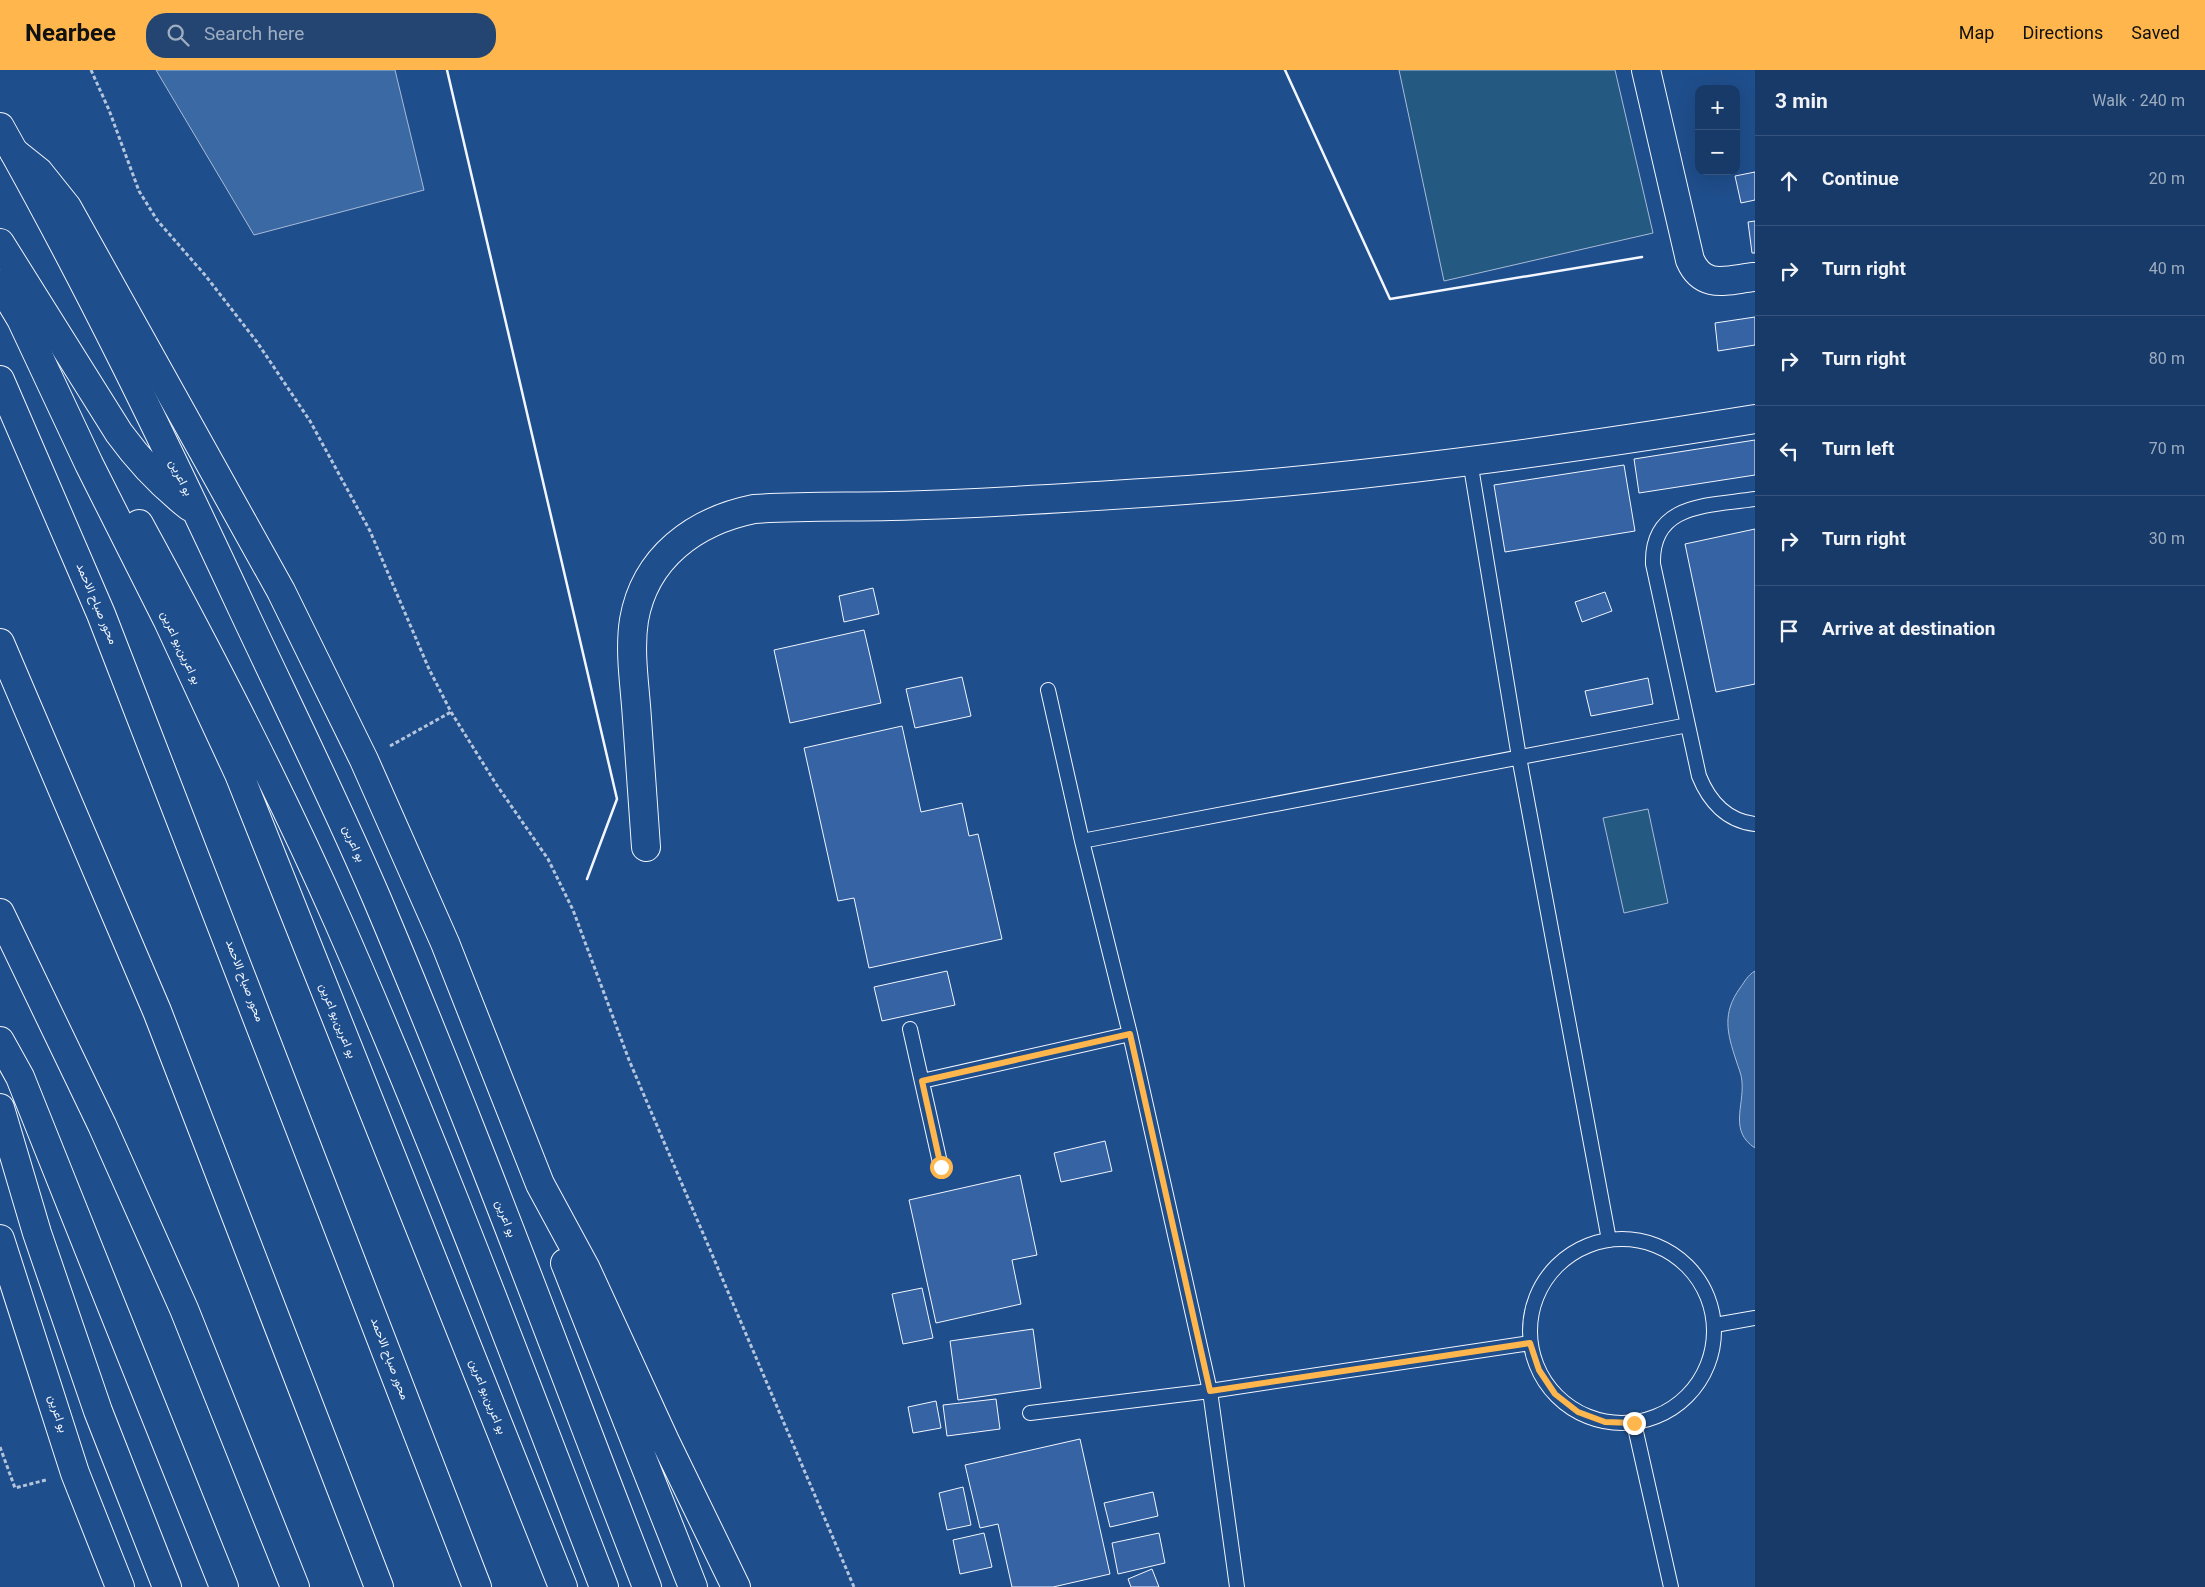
<!DOCTYPE html>
<html lang="en">
<head>
<meta charset="utf-8">
<style>
  :root { --surface:#173a69; --page:#244571; --text:#f1f3f6; --muted:#9eadc0; --line:#36547d; --accent:#ffb74d }
  body { margin:0; font-family:Georgia,Vazirmatn,serif; background:var(--page); color:var(--text) }
  .controls { position:absolute; right:15px; top:15px; display:grid; overflow:hidden; border-radius:10px; box-shadow:0 5px 20px #0002 }
  .controls button { width:45px; height:45px; display:grid; place-items:center; padding:0; border:0; border-bottom:1px solid var(--line); background:var(--surface); color:var(--text); font:25px sans-serif }
  .stop { position:absolute; width:15px; height:15px; margin:-11px; border:4px solid #ffb74d; border-radius:50%; background:#fff }
  .stop.end { background:#ffb74d; border-color:#fff; box-shadow:0 1px 5px #0008 }
  .list { margin:0; padding:0; list-style:none }
  h2 { display:flex; justify-content:space-between; align-items:center; height:65px; margin:0; padding:0 20px; font-size:21px }
  h2 small { font-size:16px; font-weight:400; color:var(--muted) }
  .list li { display:grid; grid-template-columns:32px 1fr auto; gap:15px; align-items:center; box-sizing:border-box; height:90px; padding:0 20px; border-top:1px solid var(--line) }
  .list b { display:block; font-size:19px; white-space:nowrap }
  .list em { font-size:16px; font-style:normal; color:var(--muted) }
  .icon { flex:none; width:28px; height:28px; fill:none; stroke:currentColor; stroke-width:2; stroke-linecap:round; stroke-linejoin:round }
  .map { position:relative; flex:none; width:1755px; height:1517px; overflow:hidden }
  header { display:flex; align-items:center; gap:30px; box-sizing:border-box; height:70px; padding:0 25px; background:var(--accent); color:#111 }
  header strong { font-size:24px }
  nav { display:flex; gap:28px; margin-inline-start:auto; font-size:18px }
  .search { width:350px; height:45px; background:var(--page); display:flex; align-items:center; gap:12px; box-sizing:border-box; padding:0 18px; border-radius:20px; color:var(--muted); font-size:19px }
  main { display:flex }
  aside { flex:1; background:var(--surface) }
  .map>svg:first-child { display:block }
  .green { fill:#245a82; stroke:#a8bbd7 }
  .water { fill:#3b69a3; stroke:#a8bbd7 }
  .building { fill:#3563a3; stroke:#f2f6ff }
  .lines { fill:none; stroke-linecap:round; stroke-linejoin:round }
  .service-casing { stroke:#f2f6ff; stroke-width:16 }
  .minor-casing { stroke:#f2f6ff; stroke-width:30 }
  .secondary-casing { stroke:#f2f6ff; stroke-width:30 }
  .trunk-casing { stroke:#f2f6ff; stroke-width:30 }
  .path { stroke:#b3c4dc; stroke-width:3; stroke-dasharray:4 2.5; stroke-linecap:butt }
  .service { stroke:#1f4e8c; stroke-width:14 }
  .minor { stroke:#1f4e8c; stroke-width:28 }
  .secondary { stroke:#1f4e8c; stroke-width:28 }
  .trunk { stroke:#1f4e8c; stroke-width:28 }
  .wall { stroke:#f2f6ff; stroke-width:2.5 }
  .route { stroke:#ffb74d; stroke-width:6 }
  .labels { text-anchor:middle; dominant-baseline:central; stroke-width:4; stroke-linejoin:round; paint-order:stroke }
  .street-label { font-size:12px; fill:#f2f6ff; stroke:#1f4e8c }
</style>
</head>
<body>
<header>
<strong>Nearbee</strong>
<div class="search"><svg class="icon" aria-label="search" viewBox="0 0 24 24"><circle cx="10" cy="10" r="6"/><path d="M15 15l6 6"/></svg>Search here</div>
<nav><a>Map</a><a>Directions</a><a>Saved</a></nav>
</header>
<main>
<div class="map">
<svg width="1755" height="1517" viewBox="0 0 1755 1517">
  <rect width="100%" height="100%" fill="#1f4e8c"/>
  <path class="green" d="M1399 0H1615L1653 163 1444 211Z
    M1648 739 1668 833 1624 843 1603 748Z"/>
  <path class="water" d="M156 0H395L424 120 254 165Z
    M1755 901V1078C1729 1061 1744 1037 1742 1012 1742 1005 1738 997 1736 990 1727 963 1722 943 1740 918 1745 911 1748 905 1755 901Z"/>
  <path class="building" d="M1755 102V130L1741 133 1735 106Z
    M1755 151V183H1752L1748 152Z
    M1755 247V275L1718 281 1715 253Z
    M1755 370V405L1639 423 1634 389Z
    M1624 395 1635 461 1505 482 1494 415Z
    M1755 459V614L1716 622 1685 474Z
    M873 518 879 544 844 552 839 526Z
    M1605 522 1612 541 1582 552 1575 532Z
    M864 560 881 633 790 653 774 580Z
    M962 607 971 646 915 658 906 619Z
    M1648 608 1653 634 1591 646 1585 621Z
    M902 656 921 742 962 733 969 766 978 764 1002 869 869 898 854 828 838 831 804 678Z
    M947 901 955 935 882 951 874 917Z
    M1105 1071 1112 1101 1061 1112 1054 1083Z
    M1020 1105 1037 1185 1012 1190 1021 1234 936 1253 909 1130Z
    M922 1218 933 1268 903 1274 892 1224Z
    M1033 1259 1041 1318 958 1330 950 1271Z
    M996 1329 1000 1359 947 1366 943 1335Z
    M936 1331 941 1358 913 1363 908 1337Z
    M1080 1369 1110 1504 1053 1517H1012L998 1454 980 1458 965 1395Z
    M963 1417 971 1455 947 1460 939 1423Z
    M1153 1422 1158 1446 1110 1457 1104 1433Z
    M984 1463 992 1497 960 1504 953 1470Z
    M1159 1463 1165 1493 1118 1504 1112 1473Z
    M1152 1499 1159 1517H1131L1128 1509Z"/>
  <g class="lines">
    <g class="service-casing">
      <path id="service" d="M1470 391 1519 687 1609 1170
        M1755 429C1710 436 1651 432 1653 494L1699 706C1709 731 1727 751 1755 754
        M1048 620 1082 771 1130 964 1210 1321 1237 1517
        M1082 771 1688 655
        M910 959 941 1097
        M922 1011 1130 964
        M1530 1261a92 92 0 1 1 184 0a92 92 0 1 1-184 0Z
        M1715 1255 1755 1248
        M1030 1343 1210 1321 1530 1273
        M1634 1353 1671 1517"/>
    </g>
    <g class="minor-casing">
      <path id="minor" d="M1646 0 1690 190C1703 220 1727 210 1754 207
        M646 777C643 735 640 692 637 649 635 616 629 582 634 550 645 487 695 451 754 439 800 436 845 437 891 436 980 434 1069 428 1158 422 1358 409 1557 381 1755 349"/>
    </g>
    <g class="secondary-casing">
      <path id="secondary" d="M0 57C88 213 166 375 242 538 287 634 335 731 377 829 473 1056 558 1288 647 1517
        M0 173 119 363C140 392 162 415 190 437
        M0 1169 75 1403 120 1517"/>
    </g>
    <g class="trunk-casing">
      <path id="trunk" d="M14 82 39 102 67 137 281 521 364 690 445 873 540 1114 586 1199 665 1371 736 1517
        M0 214 21 249 89 394 168 551 239 704 563 1517
        M0 310 101 544 477 1517
        M139 454C210 584 278 715 338 851 434 1069 518 1294 604 1517
        M0 573 157 941 379 1517
        M0 843 102 1055 184 1239 295 1517
        M0 971 20 1007 224 1517
        M0 1038 37 1163 98 1341 167 1517
        M565 1193 693 1517"/>
    </g>
    <path class="path" d="M91 0 109 40 139 121 157 150 205 205 257 272 310 351 370 461 429 599 451 642 496 714 548 789 573 840 629 990 854 1517
      M390 676 451 642
      M0 1377 15 1418 46 1410"/>
    <use href="#service" class="service"/>
    <use href="#minor" class="minor"/>
    <use href="#secondary" class="secondary"/>
    <use href="#trunk" class="trunk"/>
    <path class="wall" d="M447 0 617 729 587 809
      M1285 0 1390 229 1642 187"/>
  </g>
  <g class="lines">
    <path class="route" d="M941 1097 922 1011 1130 964 1210 1321 1530 1273 1539 1300 1555 1324 1578 1342 1605 1352 1634 1353"/>
  </g>
  <g class="labels">
    <g class="street-label">
      <text transform="translate(180 408) rotate(64)">بو اعرين</text>
      <text transform="translate(96 534) rotate(67)">محور صباح الاحمد</text>
      <text transform="translate(180 578) rotate(65)">بو اعرين,بو اعرين</text>
      <text transform="translate(353 774) rotate(66)">بو اعرين</text>
      <text transform="translate(244 911) rotate(69)">محور صباح الاحمد</text>
      <text transform="translate(337 951) rotate(68)">بو اعرين,بو اعرين</text>
      <text transform="translate(505 1149) rotate(69)">بو اعرين</text>
      <text transform="translate(389 1289) rotate(69)">محور صباح الاحمد</text>
      <text transform="translate(487 1327) rotate(68)">بو اعرين,بو اعرين</text>
      <text transform="translate(57 1344) rotate(72)">بو اعرين</text>
    </g>
  </g>
</svg>
<div class="controls">
<button>+</button>
<button>−</button>
</div>
<div class="stop" style="left:941px;top:1097px"></div>
<div class="stop end" style="left:1634px;top:1353px"></div>
</div>
<aside>
<h2>3 min<small>Walk · 240 m</small></h2>
<ul class="list">
<li><svg class="icon" aria-label="ahead" viewBox="0 0 24 24"><path d="M12 20V5M6 11l6-6 6 6"/></svg><div><b>Continue</b></div><em>20 m</em></li>
<li><svg class="icon" aria-label="right" viewBox="0 0 24 24"><path d="M7 20v-9h11M14 6l5 5-5 5"/></svg><div><b>Turn right</b></div><em>40 m</em></li>
<li><svg class="icon" aria-label="right" viewBox="0 0 24 24"><path d="M7 20v-9h11M14 6l5 5-5 5"/></svg><div><b>Turn right</b></div><em>80 m</em></li>
<li><svg class="icon" aria-label="left" viewBox="0 0 24 24"><path d="M17 20v-9H6M10 6l-5 5 5 5"/></svg><div><b>Turn left</b></div><em>70 m</em></li>
<li><svg class="icon" aria-label="right" viewBox="0 0 24 24"><path d="M7 20v-9h11M14 6l5 5-5 5"/></svg><div><b>Turn right</b></div><em>30 m</em></li>
<li><svg class="icon" aria-label="arrive" viewBox="0 0 24 24"><path d="M6 21V4h12l-3 4 3 4H6"/></svg><div><b>Arrive at destination</b></div></li>
</ul>
</aside>
</main>
</body>
</html>
